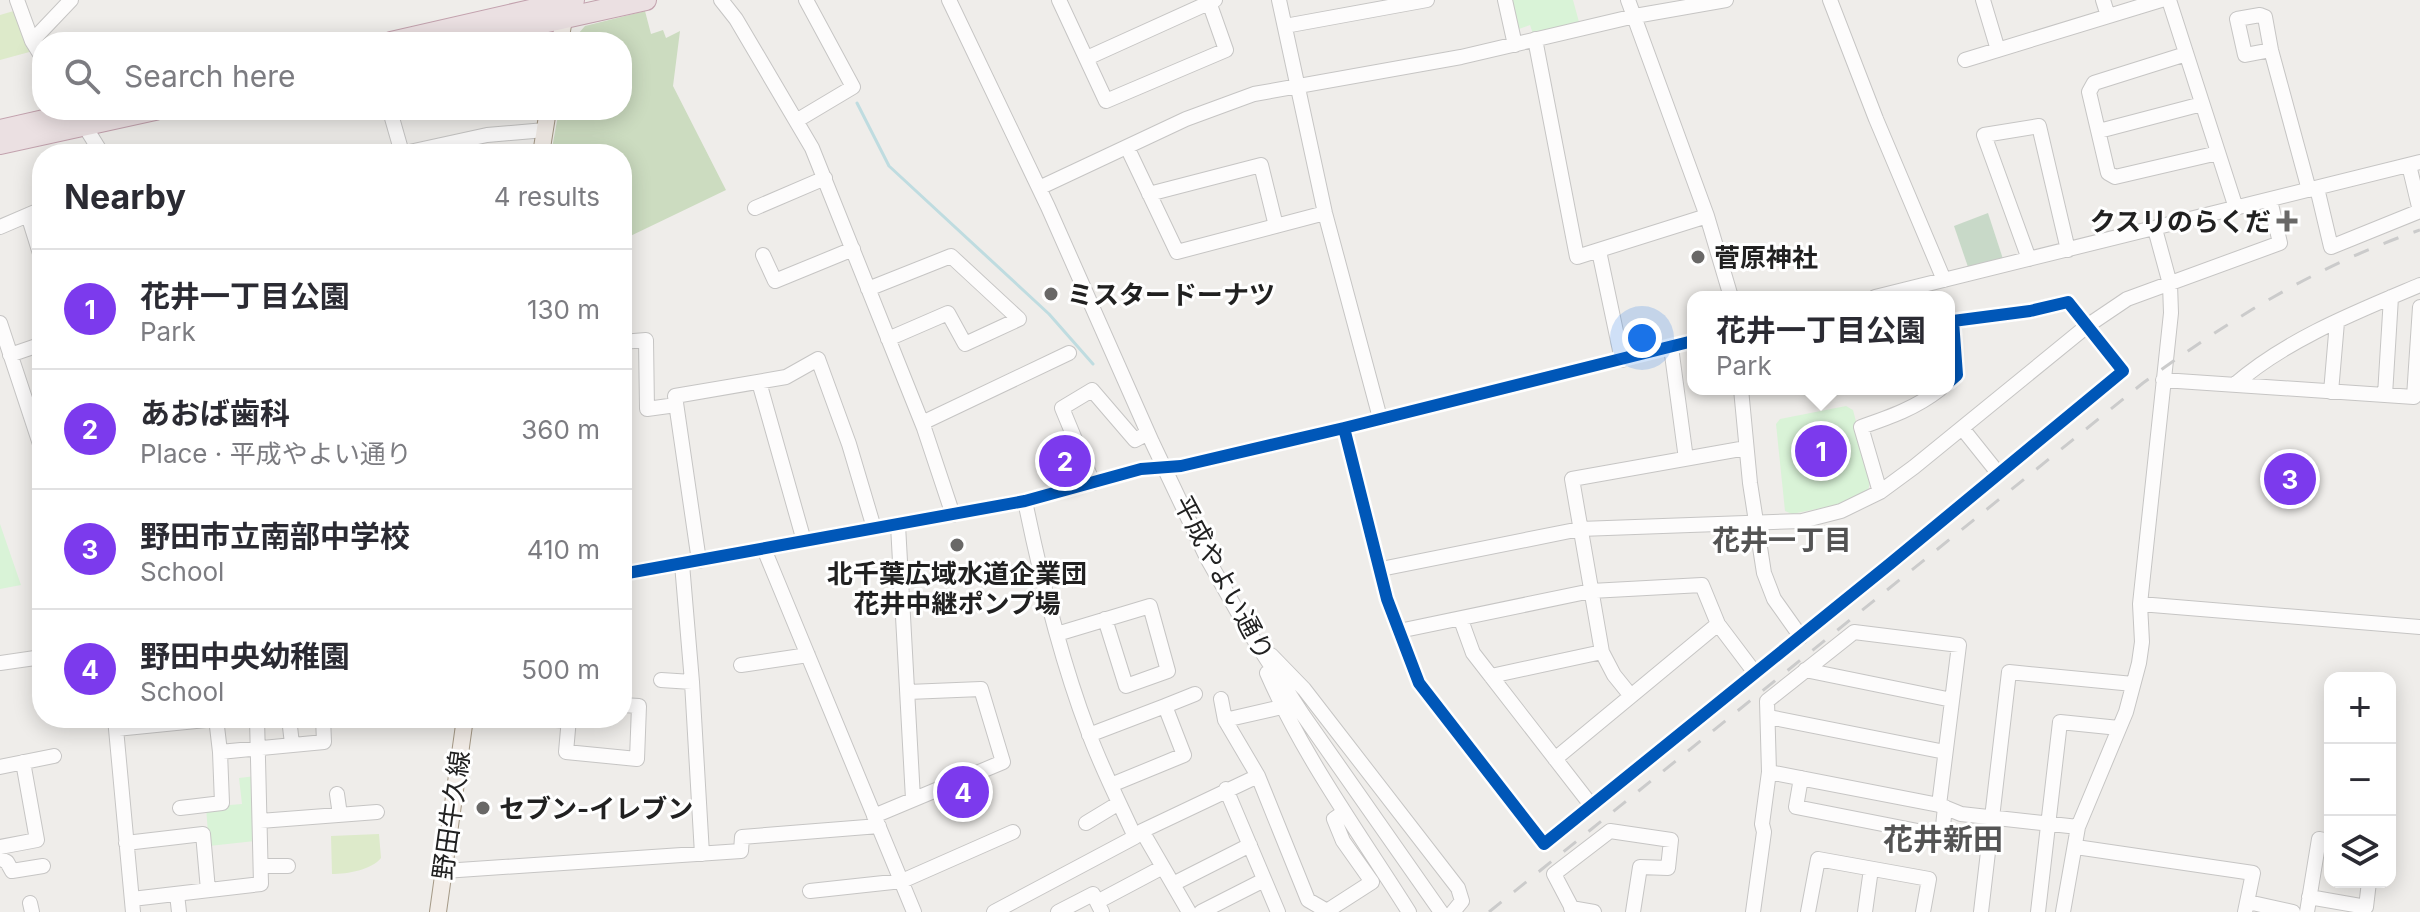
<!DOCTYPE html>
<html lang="en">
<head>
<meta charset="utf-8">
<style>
  :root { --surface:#fff; --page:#f7f7f7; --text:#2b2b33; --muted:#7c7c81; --line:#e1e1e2; --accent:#7c3aed }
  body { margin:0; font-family:Inter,"Noto Sans JP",sans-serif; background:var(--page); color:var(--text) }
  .controls { position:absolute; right:24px; bottom:24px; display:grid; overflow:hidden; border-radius:16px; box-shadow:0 4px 20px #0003 }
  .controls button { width:72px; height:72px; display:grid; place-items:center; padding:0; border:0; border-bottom:2px solid var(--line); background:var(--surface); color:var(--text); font:40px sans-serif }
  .you { position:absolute; left:1642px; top:338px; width:28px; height:28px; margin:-20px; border:6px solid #fff; border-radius:50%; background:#1a73e8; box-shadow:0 0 0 12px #1a73e833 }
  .badge { display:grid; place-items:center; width:52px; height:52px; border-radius:50%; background:var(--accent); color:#fff; font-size:26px; font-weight:700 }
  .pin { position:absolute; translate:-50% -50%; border:4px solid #fff; box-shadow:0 2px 8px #0006 }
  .popup { position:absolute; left:1687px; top:291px; width:268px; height:104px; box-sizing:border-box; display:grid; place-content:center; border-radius:16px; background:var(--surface); filter:drop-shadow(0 2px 6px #0005); font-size:26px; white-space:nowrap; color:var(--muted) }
  .popup b { font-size:30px; color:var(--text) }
  .popup::after { content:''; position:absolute; left:50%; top:100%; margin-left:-16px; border:16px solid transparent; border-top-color:var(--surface) }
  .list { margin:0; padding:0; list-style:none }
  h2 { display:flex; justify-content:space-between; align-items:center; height:104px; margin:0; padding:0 32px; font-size:34px }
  h2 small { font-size:26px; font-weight:400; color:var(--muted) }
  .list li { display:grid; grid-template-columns:52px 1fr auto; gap:24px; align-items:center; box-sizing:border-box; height:120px; padding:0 32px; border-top:2px solid var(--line) }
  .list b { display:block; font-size:30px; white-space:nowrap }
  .list p { margin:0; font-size:26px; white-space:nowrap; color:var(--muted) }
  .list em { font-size:26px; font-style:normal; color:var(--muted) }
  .icon { flex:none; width:44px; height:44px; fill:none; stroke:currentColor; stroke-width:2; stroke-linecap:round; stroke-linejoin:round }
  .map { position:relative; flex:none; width:2420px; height:912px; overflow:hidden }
  .search { position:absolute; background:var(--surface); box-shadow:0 4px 20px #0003; left:32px; top:32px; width:600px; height:88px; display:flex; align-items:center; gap:20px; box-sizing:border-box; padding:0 28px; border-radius:32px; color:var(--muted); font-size:30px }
  .panel { position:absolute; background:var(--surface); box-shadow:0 4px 20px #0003; left:32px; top:144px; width:600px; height:584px; border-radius:32px }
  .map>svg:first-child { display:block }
  .grass { fill:#ddeaca }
  .forest { fill:#ccdcc0 }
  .cemetery { fill:#c8d9c8 }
  .park { fill:#d9f3d7 }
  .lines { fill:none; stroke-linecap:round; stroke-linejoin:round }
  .stream { stroke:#bfdce0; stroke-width:3 }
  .minor-casing { stroke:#c6c5c4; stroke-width:16 }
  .major-casing { stroke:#a59986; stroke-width:18 }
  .highway-casing { stroke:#c3a2ae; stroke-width:22 }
  .minor { stroke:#fdfcfc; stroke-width:14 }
  .major { stroke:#f2ece7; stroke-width:16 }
  .highway { stroke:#ebe0e2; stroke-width:20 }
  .rail { stroke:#cbcbcb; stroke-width:3; stroke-dasharray:16 16; stroke-linecap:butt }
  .cycleway-casing { stroke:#fff; stroke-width:17 }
  .cycleway { stroke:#0057b8; stroke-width:12 }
  .poi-dot { fill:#696867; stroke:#fff; stroke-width:3 }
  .labels { text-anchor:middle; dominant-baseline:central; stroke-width:6; stroke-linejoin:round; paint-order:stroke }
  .poi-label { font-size:26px; font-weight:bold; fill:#212121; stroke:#fff; text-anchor:start }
  .street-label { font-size:26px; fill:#212121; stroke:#fff }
  .neighbourhood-label { font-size:28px; font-weight:bold; fill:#545454; stroke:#fff }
  .quarter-label { font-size:30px; font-weight:bold; fill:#545454; stroke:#fff }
</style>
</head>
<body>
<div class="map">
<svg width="2420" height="912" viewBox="0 0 2420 912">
  <rect width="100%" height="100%" fill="#efedea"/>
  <path class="grass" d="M17 10 33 51 0 60V15Z
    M379 834 381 858C371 870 348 874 332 874L331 836Z"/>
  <path class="forest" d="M645 11 651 34 663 30 666 38 680 31 673 86 726 190 622 240V154H551L559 110H622V42L572 41 585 26Z"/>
  <path class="cemetery" d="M1988 213 2003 259 1968 267 1954 226Z"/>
  <path class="park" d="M1510 0H1573L1579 22 1533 34 1530 25 1516 30Z
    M1846 406 1853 410 1871 478 1868 491 1846 503 1792 514 1785 511 1776 424 1780 419Z
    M0 524 21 585 0 589Z
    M256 776 255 841 209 846 206 807 242 804 239 778Z"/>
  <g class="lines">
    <path class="stream" d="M857 103 889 166 1049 314 1093 364"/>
    <g class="minor-casing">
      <path id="minor" d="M17 0 32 41 42 57
        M721 0 736 19 812 148 924 428 953 515
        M949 0 1048 207 1152 442 1207 558 1249 632 1303 715 1441 912
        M1059 0 1106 101 1226 50 1209 2
        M1279 0 1325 213 1380 418
        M1505 0 1515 45
        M1628 0 1707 216 1731 297
        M1830 0 1876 119 1944 280
        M1983 0 1998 50
        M2103 0 2108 16
        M2169 0 2236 208
        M1285 26 1427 0
        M1535 39 1577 257 1707 216
        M32 41 71 0
        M2271 50 2245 55 2237 19 2260 15 2265 17 2271 50 2309 190
        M2186 54 2094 83 2089 92 2108 173 2115 177 2218 153
        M1087 58 1215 0
        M1965 60 2161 0
        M392 118 402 153
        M81 120 102 154
        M796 121 853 87 806 0
        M2099 131 2202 104
        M1127 147 1177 252 1325 213
        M400 154 487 135 545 130
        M1039 188 1186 119 1254 94 1461 57 1635 16 1726 0
        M2317 188 2331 247 2420 211 2409 165
        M1149 194 1261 165 1276 226
        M755 208 825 178
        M28 215 42 260
        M0 227 42 209
        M1599 251 1622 360
        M763 255 775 281 853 249
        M2029 259 1984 135 2039 126 2068 250
        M868 289 951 256 1019 319 965 344 948 313 888 339
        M1875 297 2420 162
        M0 323 42 450
        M622 342 646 340 647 409 676 405
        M1671 347 1686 459
        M10 355 42 344
        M2163 380 2414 397 2420 307
        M759 382 804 541
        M2234 385C2287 339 2356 312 2420 285
        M1741 389 1750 483 1764 573 1774 599 1801 637
        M2331 392 2337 322
        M2385 395 2391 297
        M922 423 1069 353
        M1344 428 1387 599 1419 683 1544 844 1891 563 2123 371 2068 302 2030 311 1953 321 1957 375 1949 382
        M1962 428 1998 473
        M1093 483 1062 408 1092 390 1135 440 1148 433
        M1880 492 1861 427C1890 417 1916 408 1940 389
        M1025 501C1041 579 1060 657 1088 731 1101 767 1119 802 1135 837
        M898 525 913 799
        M764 549 914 912
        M699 561 675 396 786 377 818 359 849 444 874 528
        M682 564 692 682 702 854
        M1381 569 1580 529 1802 521 1841 511 1880 492 1914 467 2087 326 2127 299 2280 243 2270 200
        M622 574 1025 501 1141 469 1181 466 1344 428 1693 341
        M2140 604 2420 627
        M1461 620 1473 653 1591 805
        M1399 631 1591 591 1702 585 1718 624 1755 673
        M1057 634 1150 606 1168 671 1126 686 1105 619
        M1271 655 1304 689 1458 888 1462 901 1453 912
        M0 663 42 657
        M741 665 808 655
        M1805 670 1952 700
        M1267 673C1304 758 1360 834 1409 912
        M1491 676 1602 652
        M661 680 692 682
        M1631 696 1614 675 1602 652 1572 479 1746 448
        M1221 699 1225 720 1258 776 1308 900 1327 911 1372 882 1343 841 1334 819 1344 812
        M1165 706 1195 694
        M1769 717 1945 752
        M115 718 133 912
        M216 718 220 752 324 742 323 718
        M289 718 292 744
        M531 718 569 721
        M569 718 566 752 637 759 639 706 622 705
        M1225 720 1282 707
        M116 729 216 719
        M1089 735 1165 706 1184 755 1111 785
        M1555 759 1718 624
        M0 767 54 756
        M1769 772 1939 805 1961 814 2078 827
        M1801 778 1796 807 1933 834 1943 826 1945 807
        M1226 789 1278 912
        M337 794 340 815
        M180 808 222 803 220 752
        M874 816 1003 762 981 689 908 692
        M260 821 377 812
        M1086 823 1119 803
        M1142 831 1189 912
        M126 843 203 834 208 890
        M0 847 37 840 23 762
        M2076 847 2253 873 2245 912
        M1 859 7 862 12 871 43 866
        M261 866H288
        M444 871 741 851 742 837 879 826
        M1173 884 1250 845
        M810 891 902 881 1013 832
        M177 894 179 912
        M2309 897 2366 907 2369 882
        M132 899 261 884 257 718
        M1097 902 1163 867
        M2248 902 2293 912
        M30 903 32 912
        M1571 908 1594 912
        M994 912 1135 837 1142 831 1258 776
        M1058 912 1093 894 1102 912
        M1201 912 1264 880
        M1574 912 1554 874 1610 831 1671 840 1668 868 1640 867 1633 912
        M1753 912 1764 832 1762 824 1769 772 1767 701 1854 632 1959 645 1939 805
        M1808 912 1818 859 1929 879 1923 912
        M1865 912 1871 869
        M1981 912 2009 672 2133 684
        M2038 912 2060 722 2119 728
        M2063 912 2078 827 2126 712 2139 663 2142 642 2140 604 2171 313 2170 284 2155 229
        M2307 912 2319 839 2330 841"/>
    </g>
    <g class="major-casing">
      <path id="major" d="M560 42 566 8
        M541 154 548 110
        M438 912 465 718"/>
    </g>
    <g class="highway-casing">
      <path id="highway" d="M391 42 574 0
        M458 42 646 0
        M0 130 88 110
        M0 144 155 110"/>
    </g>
    <use href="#minor" class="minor"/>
    <use href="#major" class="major"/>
    <use href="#highway" class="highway"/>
    <path class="rail" d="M1489 912 2143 383C2230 319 2318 265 2420 230"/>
    <g class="cycleway-casing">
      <path id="cycleway" d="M1344 428 1387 599 1419 683 1544 844 1891 563 2123 371 2068 302 2030 311 1953 321 1957 375 1949 382
        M622 574 1025 501 1141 469 1181 466 1344 428 1693 341"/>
    </g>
    <use href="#cycleway" class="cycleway"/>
  </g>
  <g class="poi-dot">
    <path d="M2283 209h8v8h8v8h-8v8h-8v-8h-8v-8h8z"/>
    <circle cx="1698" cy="257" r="8"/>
    <circle cx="1051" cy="294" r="8"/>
    <circle cx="957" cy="545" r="8"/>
    <circle cx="483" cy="808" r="8"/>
  </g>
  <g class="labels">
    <g class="poi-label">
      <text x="2271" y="221" text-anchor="end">クスリのらくだ</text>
      <text x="1714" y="257">菅原神社</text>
      <text x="1067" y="294">ミスタードーナツ</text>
      <text x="957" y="573" text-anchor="middle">北千葉広域水道企業団<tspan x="957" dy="30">花井中継ポンプ場</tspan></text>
      <text x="499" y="808">セブン-イレブン</text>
    </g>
    <g class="street-label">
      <text transform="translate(1224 578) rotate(62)">平成やよい通り</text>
      <text transform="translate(451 815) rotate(-82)">野田牛久線</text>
    </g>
    <g class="neighbourhood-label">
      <text x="1782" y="540">花井一丁目</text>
    </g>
    <g class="quarter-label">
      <text x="1943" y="839">花井新田</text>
    </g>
  </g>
</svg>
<div class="controls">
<button>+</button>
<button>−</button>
<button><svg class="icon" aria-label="layers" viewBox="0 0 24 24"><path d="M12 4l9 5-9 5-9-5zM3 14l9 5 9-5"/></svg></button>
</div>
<div class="you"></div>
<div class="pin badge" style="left:1821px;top:451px">1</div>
<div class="popup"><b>花井一丁目公園</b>Park</div>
<div class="pin badge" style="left:1065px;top:461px">2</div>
<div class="pin badge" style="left:2290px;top:479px">3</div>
<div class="pin badge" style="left:963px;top:792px">4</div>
<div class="search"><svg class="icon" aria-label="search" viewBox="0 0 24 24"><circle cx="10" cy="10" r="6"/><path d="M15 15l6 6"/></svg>Search here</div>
<section class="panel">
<h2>Nearby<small>4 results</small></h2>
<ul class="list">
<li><span class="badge">1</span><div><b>花井一丁目公園</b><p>Park</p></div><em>130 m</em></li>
<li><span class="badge">2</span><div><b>あおば歯科</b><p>Place · 平成やよい通り</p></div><em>360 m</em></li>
<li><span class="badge">3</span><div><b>野田市立南部中学校</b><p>School</p></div><em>410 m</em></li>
<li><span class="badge">4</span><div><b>野田中央幼稚園</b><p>School</p></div><em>500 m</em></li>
</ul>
</section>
</div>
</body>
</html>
